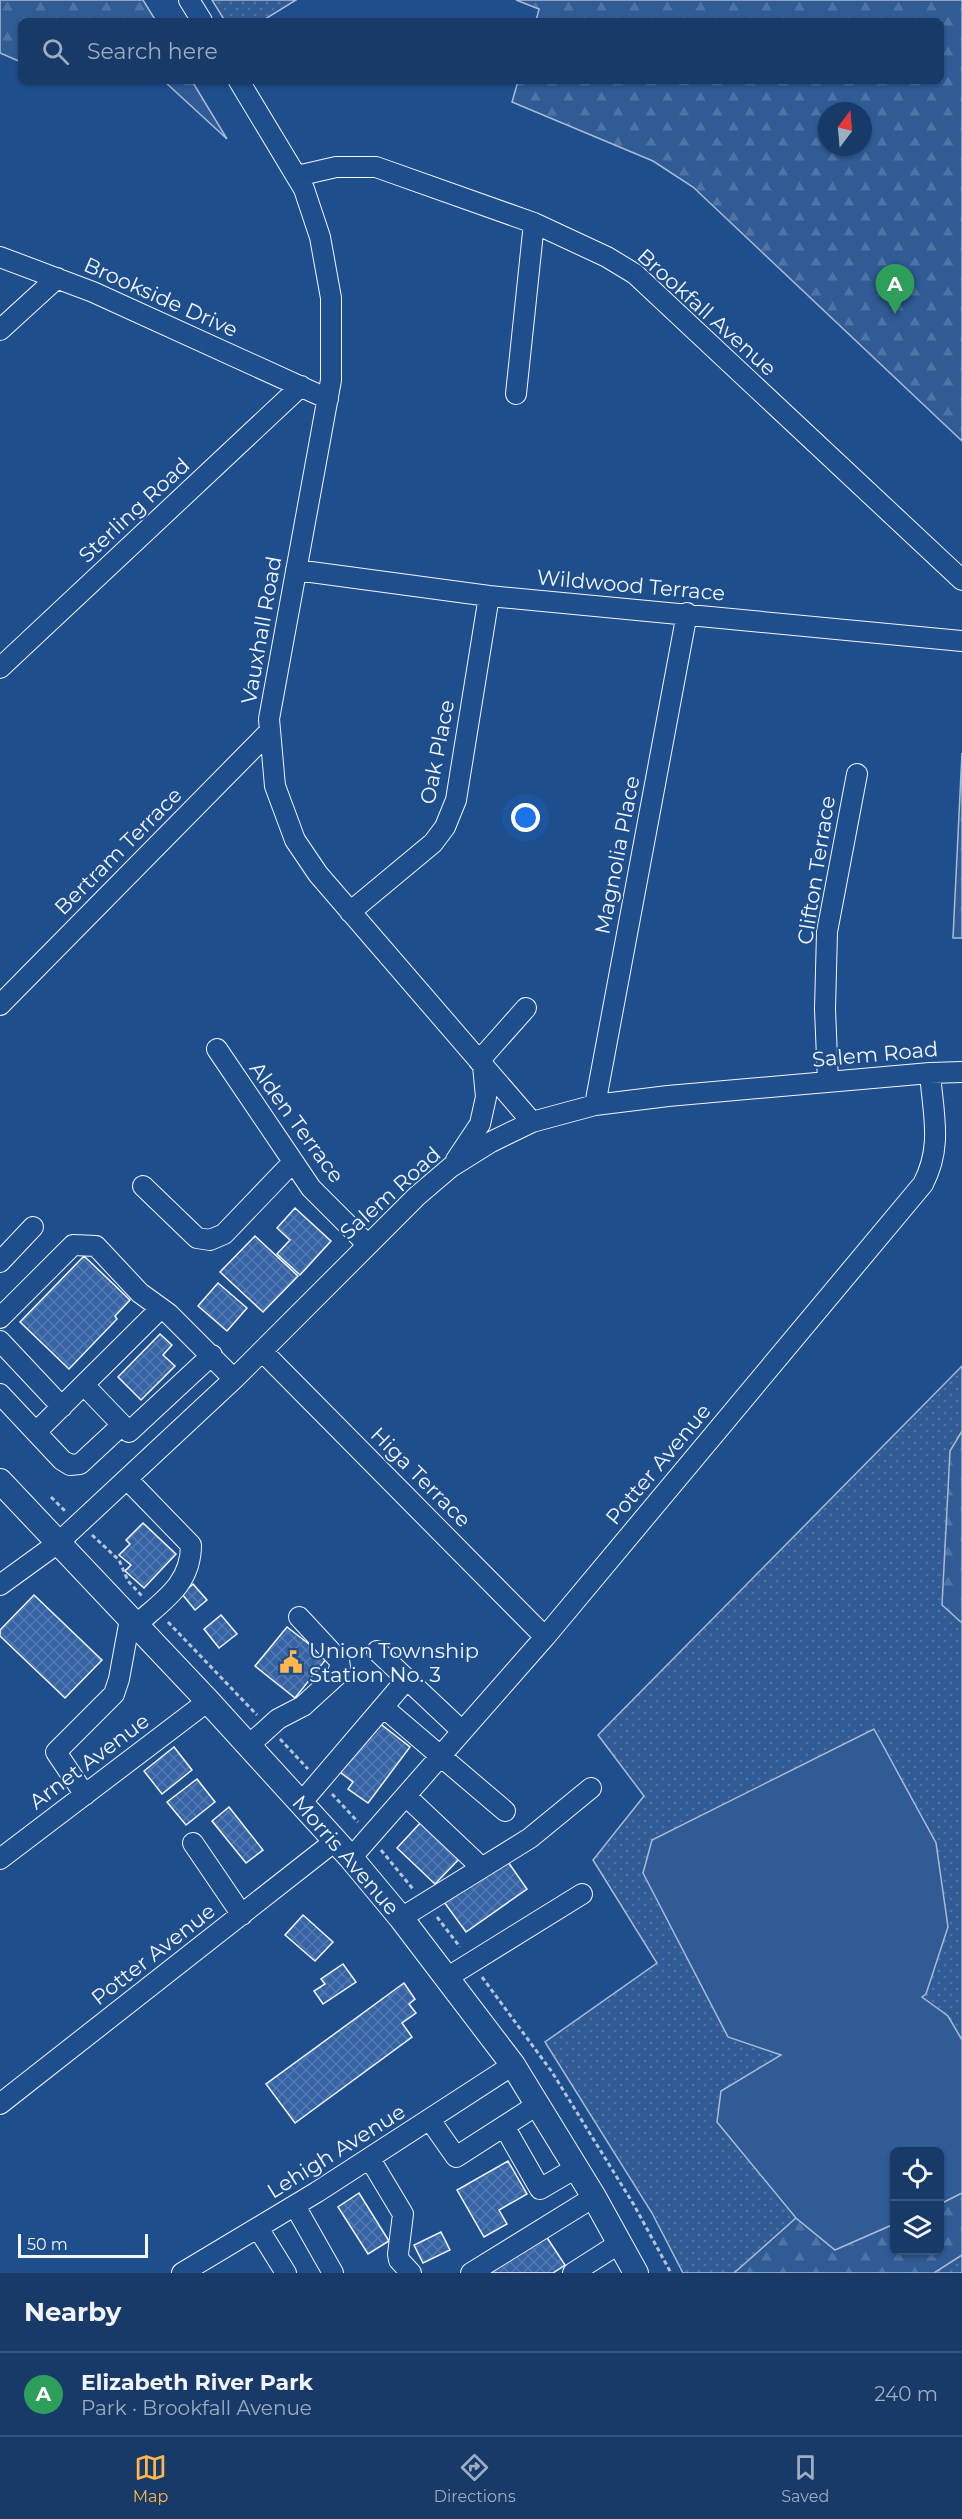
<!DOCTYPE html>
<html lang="en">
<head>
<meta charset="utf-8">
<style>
  :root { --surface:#173a69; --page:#20416f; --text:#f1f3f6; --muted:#9eadc0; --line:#36547d; --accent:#ffb74d }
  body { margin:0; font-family:Montserrat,sans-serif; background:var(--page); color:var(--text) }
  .controls { position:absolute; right:18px; bottom:18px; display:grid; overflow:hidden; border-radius:9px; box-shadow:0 2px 4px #0004 }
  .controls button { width:54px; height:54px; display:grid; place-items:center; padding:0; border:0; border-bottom:2px solid var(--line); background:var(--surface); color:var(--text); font:30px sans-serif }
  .compass { position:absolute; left:818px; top:102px; width:54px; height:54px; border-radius:50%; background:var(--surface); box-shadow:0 2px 4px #0004; rotate:16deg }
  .scale { position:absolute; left:18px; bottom:15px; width:130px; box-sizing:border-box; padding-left:6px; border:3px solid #f2f6ff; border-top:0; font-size:16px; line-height:21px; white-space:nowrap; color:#f2f6ff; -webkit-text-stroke:4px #1f4e8c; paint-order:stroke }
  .you { position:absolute; left:526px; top:818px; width:21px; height:21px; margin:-15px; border:4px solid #fff; border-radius:50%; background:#1a73e8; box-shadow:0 0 0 9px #1a73e833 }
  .badge { display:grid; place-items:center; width:39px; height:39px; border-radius:50%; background:var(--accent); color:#fff; font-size:20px; font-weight:700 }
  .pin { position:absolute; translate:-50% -50px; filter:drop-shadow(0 2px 3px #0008) }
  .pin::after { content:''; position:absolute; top:32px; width:21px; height:18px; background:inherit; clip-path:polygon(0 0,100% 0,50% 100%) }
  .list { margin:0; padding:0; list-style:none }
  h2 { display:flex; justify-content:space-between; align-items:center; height:78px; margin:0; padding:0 24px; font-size:26px }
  h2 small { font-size:20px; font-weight:400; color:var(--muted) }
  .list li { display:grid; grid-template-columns:39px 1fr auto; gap:18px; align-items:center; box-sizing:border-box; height:84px; padding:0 24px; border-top:2px solid var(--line) }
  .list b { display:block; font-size:22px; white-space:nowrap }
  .list p { margin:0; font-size:20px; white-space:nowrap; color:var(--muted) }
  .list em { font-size:20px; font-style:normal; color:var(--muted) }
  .icon { flex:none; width:33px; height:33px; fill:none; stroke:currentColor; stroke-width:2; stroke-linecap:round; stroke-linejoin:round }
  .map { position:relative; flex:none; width:962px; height:2273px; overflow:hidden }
  .search { position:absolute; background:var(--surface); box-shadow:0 2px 4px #0004; left:18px; right:18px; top:18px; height:66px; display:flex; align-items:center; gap:15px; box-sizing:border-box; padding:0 21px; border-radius:9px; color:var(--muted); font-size:22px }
  .sheet { height:162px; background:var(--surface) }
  nav { display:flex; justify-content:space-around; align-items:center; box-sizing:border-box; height:84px; border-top:2px solid var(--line); background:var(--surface); font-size:16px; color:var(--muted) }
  nav a { display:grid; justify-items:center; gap:3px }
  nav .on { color:var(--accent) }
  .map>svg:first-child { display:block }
  .green { fill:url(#green-dots); stroke:#a8bbd7; stroke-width:1.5; fill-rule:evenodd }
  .forest { fill:url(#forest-firs); stroke:#a8bbd7; stroke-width:1.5; fill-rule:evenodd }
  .built { fill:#305b95; stroke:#a8bbd7; stroke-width:1.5 }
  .building { fill:url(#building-cross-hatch); stroke:#f2f6ff; stroke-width:1.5 }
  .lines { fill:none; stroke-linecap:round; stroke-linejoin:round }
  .minor-casing { stroke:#f2f6ff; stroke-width:22 }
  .major-casing { stroke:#f2f6ff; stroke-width:26 }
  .path { stroke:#b3c4dc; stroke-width:3; stroke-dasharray:4.5 3; stroke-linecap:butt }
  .minor { stroke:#1f4e8c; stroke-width:20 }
  .major { stroke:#1f4e8c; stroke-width:24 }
  .labels { text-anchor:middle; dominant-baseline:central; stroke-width:4.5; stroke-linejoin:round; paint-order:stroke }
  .street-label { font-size:21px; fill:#f2f6ff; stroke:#1f4e8c }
  .poi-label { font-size:21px; fill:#f2f6ff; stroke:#1f4e8c; text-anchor:start }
</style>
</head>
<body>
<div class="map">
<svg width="962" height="2273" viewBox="0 0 962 2273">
  <defs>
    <pattern id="green-dots" width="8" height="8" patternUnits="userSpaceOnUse" patternTransform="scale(1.5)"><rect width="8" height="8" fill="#305b95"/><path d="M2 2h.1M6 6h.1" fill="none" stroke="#4e73a5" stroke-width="1.8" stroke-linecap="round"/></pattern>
    <pattern id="forest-firs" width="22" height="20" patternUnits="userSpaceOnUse" patternTransform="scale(1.5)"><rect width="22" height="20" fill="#305b95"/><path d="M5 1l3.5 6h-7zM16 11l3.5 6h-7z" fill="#4e73a5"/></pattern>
    <pattern id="building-cross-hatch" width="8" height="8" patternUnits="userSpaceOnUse" patternTransform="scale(1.5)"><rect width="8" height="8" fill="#3563a3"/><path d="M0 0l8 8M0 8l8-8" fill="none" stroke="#537ab1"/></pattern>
  </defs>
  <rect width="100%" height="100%" fill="#1f4e8c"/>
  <path class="green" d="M212 0H296L262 21H225Z
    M962 1366V2273H683L652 2213 545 2042 657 1963 593 1860 644 1796 598 1735ZM894 2152H940V2250H894Z"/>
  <path class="forest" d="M0 0H143L156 21H21V62L0 53Z
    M516 0H962V441L693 187 653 161 512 102 518 81H941V21H536L539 9ZM827 111H863V147H827Z
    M164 81H192L227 139Z
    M962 753V938H953Z
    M962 1431V1623L942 1605 950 1451Z
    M962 2193V2255L934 2273H734L796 2218 835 2250 894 2224V2250H940V2204Z"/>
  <path class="built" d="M874 1729 936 1843 948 1927 926 1994 922 1997 948 2016 962 2040V2193L940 2204V2152H894V2224L835 2250 796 2218 717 2122 721 2091 781 2055 728 2037 643 1873 652 1840Z"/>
  <path class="building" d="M295 1208 331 1241 300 1275 277 1254 290 1240 277 1228Z
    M255 1236 298 1276 263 1312 220 1272Z
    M84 1256 130 1300 115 1316 117 1319 69 1369 20 1322Z
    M218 1283 247 1308 227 1331 198 1306Z
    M160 1334 172 1345 163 1355 175 1366 141 1400 118 1377Z
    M143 1523 176 1554 144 1588 125 1571 131 1565 119 1555 130 1544 126 1540Z
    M193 1584 207 1600 195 1610 182 1594Z
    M34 1595 102 1660 65 1698 0 1636V1630Z
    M221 1615 237 1634 219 1648 204 1629Z
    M287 1627 327 1658 295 1698 255 1666Z
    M378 1722 410 1747 368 1803 348 1789 353 1782 340 1772Z
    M174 1747 192 1770 162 1794 144 1771Z
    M197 1779 215 1802 186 1825 167 1802Z
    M229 1807 263 1850 246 1863 212 1821Z
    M422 1821 461 1857 435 1884 397 1848Z
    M506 1859 527 1889 466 1932 444 1902Z
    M303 1915 333 1942 315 1961 285 1935Z
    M343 1964 356 1982 323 2004 314 1991 325 1984 321 1979Z
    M404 1983 415 1999 409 2004 416 2013 402 2023 412 2037 295 2123 266 2084Z
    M508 2161 527 2194 499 2210 507 2224 484 2237 457 2190Z
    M359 2193 389 2241 368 2254 338 2207Z
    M441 2232 450 2250 423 2263 414 2245Z
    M544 2233 565 2265 553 2273H487Z"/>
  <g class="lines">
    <g class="minor-casing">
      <path id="minor" d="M189 0 202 21
        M239 81 304 189 320 237 331 298V380L269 719 275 786 295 840 318 874 532 1122
        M297 176 336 167H376L534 223 607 257 635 274 962 580
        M0 257 93 292 328 399
        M0 330 57 278
        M516 394 534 223
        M296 570 489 596 962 641
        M0 668 301 386
        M350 912 433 843 445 827 456 800 489 596
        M0 1005 270 731
        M217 1049 311 1188 368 1245
        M479 1061 526 1008
        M828 1082 825 1009 827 932 857 774
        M595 1105 687 613
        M456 1160 480 1124 486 1097 483 1066
        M143 1186 197 1238 210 1240 224 1234 293 1162
        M0 1262 33 1227
        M0 1318 73 1245 96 1246 140 1293 169 1314 234 1379
        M0 1341 62 1407
        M262 1351 545 1637
        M84 1385 129 1432 212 1355
        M0 1394 62 1460 70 1465 80 1464 122 1425
        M36 1432 161 1308
        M127 1479 191 1545C191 1585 162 1601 136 1625
        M0 1585 58 1543 234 1379 417 1196 451 1167 491 1142 532 1122 595 1105 668 1096 930 1073 962 1072
        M377 1651 462 1731
        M383 1707 505 1811
        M248 1746 278 1719 303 1706 337 1675 340 1667 339 1660 299 1617
        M85 1795 56 1752 114 1694 119 1679 130 1619
        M407 1797 481 1867
        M301 1803 407 1679
        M193 1843 242 1915
        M351 1858 545 1637 923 1184C943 1146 933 1114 930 1073
        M0 1859 208 1701
        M401 1918 530 1838 591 1788
        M448 1977 582 1894
        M0 2104 335 1841
        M430 2120 456 2157 537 2105
        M504 2126 540 2189 576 2168
        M370 2159 403 2214 398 2254 399 2260 411 2273
        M295 2206 333 2273
        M258 2228 286 2273
        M182 2273 317 2192 513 2065
        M471 2273 594 2197
        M573 2273 620 2243"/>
    </g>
    <g class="major-casing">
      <path id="major" d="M0 1481 208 1701 351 1858 401 1918 513 2065 594 2197 636 2273"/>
    </g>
    <path class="path" d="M51 1497 65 1511
      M92 1535 119 1560 128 1581 142 1596
      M168 1622 257 1715
      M280 1739 308 1769
      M332 1794 358 1822
      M381 1850 413 1889
      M437 1917 460 1947
      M482 1977 552 2072 634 2205 671 2273"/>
    <use href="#minor" class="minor"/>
    <use href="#major" class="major"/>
  </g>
  <defs>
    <g id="civic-bare" transform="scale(1.8)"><path d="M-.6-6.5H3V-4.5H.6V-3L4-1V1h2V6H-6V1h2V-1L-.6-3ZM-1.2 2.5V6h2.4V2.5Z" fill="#ffb74d" stroke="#1f4e8c" stroke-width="2.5" paint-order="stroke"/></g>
  </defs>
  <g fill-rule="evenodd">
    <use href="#civic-bare" x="291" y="1662"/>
  </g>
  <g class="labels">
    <g class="street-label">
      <text transform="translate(161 297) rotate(24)">Brookside Drive</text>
      <text transform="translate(707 312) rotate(42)">Brookfall Avenue</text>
      <text transform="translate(134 510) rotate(-43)">Sterling Road</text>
      <text transform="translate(631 585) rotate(5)">Wildwood Terrace</text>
      <text transform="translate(261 630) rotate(-80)">Vauxhall Road</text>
      <text transform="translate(437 752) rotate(-79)">Oak Place</text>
      <text transform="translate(118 851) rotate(-45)">Bertram Terrace</text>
      <text transform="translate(617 855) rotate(-79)">Magnolia Place</text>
      <text transform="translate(816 870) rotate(-81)">Clifton Terrace</text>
      <text transform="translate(875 1054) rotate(-5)">Salem Road</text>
      <text transform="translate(297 1122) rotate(54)">Alden Terrace</text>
      <text transform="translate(390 1193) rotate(-42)">Salem Road</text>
      <text transform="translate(658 1464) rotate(-50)">Potter Avenue</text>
      <text transform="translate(421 1477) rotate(45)">Higa Terrace</text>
      <text transform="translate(89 1761) rotate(-37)">Arnet Avenue</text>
      <text transform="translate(346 1855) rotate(49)">Morris Avenue</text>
      <text transform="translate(153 1954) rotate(-38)">Potter Avenue</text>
      <text transform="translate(336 2151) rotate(-32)">Lehigh Avenue</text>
    </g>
    <g class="poi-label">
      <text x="309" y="1650">Union Township<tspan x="309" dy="24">Station No. 3</tspan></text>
    </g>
  </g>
</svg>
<div class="controls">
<button><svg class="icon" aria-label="locate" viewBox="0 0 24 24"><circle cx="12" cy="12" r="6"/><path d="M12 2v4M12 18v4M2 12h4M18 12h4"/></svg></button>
<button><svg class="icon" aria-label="layers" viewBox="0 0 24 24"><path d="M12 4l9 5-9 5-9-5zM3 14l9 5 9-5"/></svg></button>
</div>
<svg class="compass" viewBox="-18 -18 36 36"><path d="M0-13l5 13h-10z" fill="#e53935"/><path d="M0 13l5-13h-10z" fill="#9eadc0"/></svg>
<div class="scale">50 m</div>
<div class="you"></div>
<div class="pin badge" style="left:895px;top:314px;background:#2e9e5b">A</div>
<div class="search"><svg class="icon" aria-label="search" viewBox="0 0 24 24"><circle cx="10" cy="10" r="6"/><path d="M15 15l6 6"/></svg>Search here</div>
</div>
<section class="sheet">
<h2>Nearby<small></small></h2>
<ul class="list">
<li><span class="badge" style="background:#2e9e5b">A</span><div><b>Elizabeth River Park</b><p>Park · Brookfall Avenue</p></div><em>240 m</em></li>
</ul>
</section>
<nav>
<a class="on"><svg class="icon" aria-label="map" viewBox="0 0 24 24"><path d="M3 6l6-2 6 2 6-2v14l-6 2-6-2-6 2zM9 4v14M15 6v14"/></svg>Map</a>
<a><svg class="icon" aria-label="directions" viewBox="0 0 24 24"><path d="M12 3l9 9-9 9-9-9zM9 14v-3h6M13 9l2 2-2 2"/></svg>Directions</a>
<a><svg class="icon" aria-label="saved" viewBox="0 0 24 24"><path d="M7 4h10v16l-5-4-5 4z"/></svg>Saved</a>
</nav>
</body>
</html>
